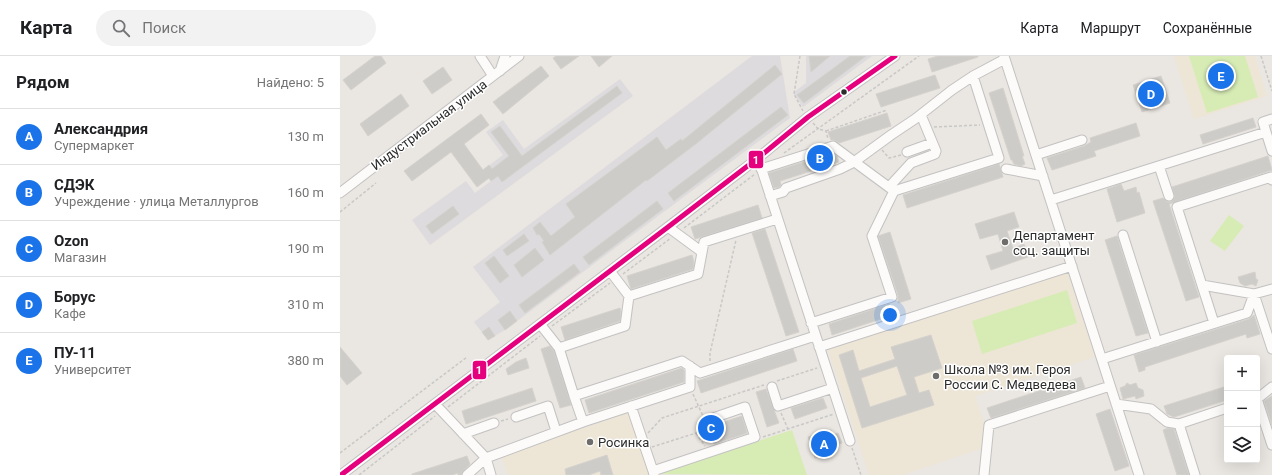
<!DOCTYPE html>
<html lang="ru">
<head>
<meta charset="utf-8">
<style>
  :root { --surface:#fff; --page:#f2f2f2; --text:#202124; --muted:#757577; --line:#e0e0e0; --accent:#1a73e8 }
  body { margin:0; font-family:Roboto,sans-serif; background:var(--page); color:var(--text) }
  .controls { position:absolute; right:12px; bottom:12px; display:grid; overflow:hidden; border-radius:4px; box-shadow:0 4px 16px #0002 }
  .controls button { width:36px; height:36px; display:grid; place-items:center; padding:0; border:0; border-bottom:1px solid var(--line); background:var(--surface); color:var(--text); font:20px sans-serif }
  .you { position:absolute; left:550px; top:259px; width:14px; height:14px; margin:-10px; border:3px solid #fff; border-radius:50%; background:#1a73e8; box-shadow:0 0 0 6px #1a73e833 }
  .badge { display:grid; place-items:center; width:26px; height:26px; border-radius:50%; background:var(--accent); color:#fff; font-size:13px; font-weight:700 }
  .pin { position:absolute; translate:-50% -50%; border:2px solid #fff; box-shadow:0 1px 4px #0006 }
  .list { margin:0; padding:0; list-style:none }
  h2 { display:flex; justify-content:space-between; align-items:center; height:52px; margin:0; padding:0 16px; font-size:17px }
  h2 small { font-size:13px; font-weight:400; color:var(--muted) }
  .list li { display:grid; grid-template-columns:26px 1fr auto; gap:12px; align-items:center; box-sizing:border-box; height:56px; padding:0 16px; border-top:1px solid var(--line) }
  .list b { display:block; font-size:15px; white-space:nowrap }
  .list p { margin:0; font-size:13px; white-space:nowrap; color:var(--muted) }
  .list em { font-size:13px; font-style:normal; color:var(--muted) }
  .icon { flex:none; width:22px; height:22px; fill:none; stroke:currentColor; stroke-width:2; stroke-linecap:round; stroke-linejoin:round }
  .map { position:relative; flex:none; width:932px; height:419px; overflow:hidden }
  header { display:flex; align-items:center; gap:24px; box-sizing:border-box; height:56px; padding:0 20px; background:var(--surface); border-bottom:1px solid var(--line) }
  header strong { font-size:19px }
  nav { display:flex; gap:22px; margin-inline-start:auto; font-size:14px }
  .search { width:280px; height:36px; background:var(--page); display:flex; align-items:center; gap:10px; box-sizing:border-box; padding:0 14px; border-radius:22px; color:var(--muted); font-size:15px }
  main { display:flex }
  aside { flex:1; background:var(--surface) }
  .map>svg:first-child { display:block }
  .industrial { fill:#dddbdd }
  .education { fill:#ede5d5 }
  .pitch { fill:#d7ecb5 }
  .building { fill:#ceccc8; stroke:#d5d2cd; fill-rule:evenodd }
  .lines { fill:none; stroke-linecap:round; stroke-linejoin:round }
  .minor-casing { stroke:#c3c2c2; stroke-width:11 }
  .path { stroke:#c8c8c7; stroke-width:1.5; stroke-dasharray:3 2; stroke-linecap:butt }
  .minor { stroke:#fcfbfa; stroke-width:9 }
  .bus-1-casing { stroke:#fff; stroke-width:8 }
  .bus-1 { stroke:#e5007d; stroke-width:5 }
  .bus-dot { fill:#2c2c2c; stroke:#fff; stroke-width:1.5 }
  .poi-dot { fill:#6e6d6b; stroke:#fff; stroke-width:1.5 }
  .labels { text-anchor:middle; dominant-baseline:central; stroke-width:3; stroke-linejoin:round; paint-order:stroke }
  .street-label { font-size:13px; fill:#2c2c2c; stroke:#fff }
  .poi-label { font-size:13px; fill:#2c2c2c; stroke:#fff; text-anchor:start }
  .line-badge { stroke:#fff; stroke-width:1.5 }
  .badge-label { font-size:11px; text-anchor:middle; font-weight:bold; fill:#fff }
</style>
</head>
<body>
<header>
<strong>Карта</strong>
<div class="search"><svg class="icon" aria-label="search" viewBox="0 0 24 24"><circle cx="10" cy="10" r="6"/><path d="M15 15l6 6"/></svg>Поиск</div>
<nav><a>Карта</a><a>Маршрут</a><a>Сохранённые</a></nav>
</header>
<main>
<aside>
<h2>Рядом<small>Найдено: 5</small></h2>
<ul class="list">
<li><span class="badge">A</span><div><b>Александрия</b><p>Супермаркет</p></div><em>130 m</em></li>
<li><span class="badge">B</span><div><b>СДЭК</b><p>Учреждение · улица Металлургов</p></div><em>160 m</em></li>
<li><span class="badge">C</span><div><b>Ozon</b><p>Магазин</p></div><em>190 m</em></li>
<li><span class="badge">D</span><div><b>Борус</b><p>Кафе</p></div><em>310 m</em></li>
<li><span class="badge">E</span><div><b>ПУ-11</b><p>Университет</p></div><em>380 m</em></li>
</ul>
</aside>
<div class="map">
<svg width="932" height="419" viewBox="0 0 932 419">
  <rect width="100%" height="100%" fill="#eae6e1"/>
  <path class="industrial" d="M412 0H440L450 62 165 274 148 284 134 266 160 246 133 211Z
    M466 0H532L463 51 453 37 466 27Z
    M280 23 293 40 90 189 72 164 126 125 135 137 151 125 143 114 163 99 146 76 163 64 184 93Z"/>
  <path class="education" d="M834 0H915L927 40 854 63Z
    M727 215 755 301 635 340 645 371 643 392 562 419H529L488 293Z
    M289 357 310 419H168L161 399Z"/>
  <path class="pitch" d="M849 0H905L918 41 867 57Z
    M889 159 904 170 885 195 870 185Z
    M727 234 737 267 642 298 632 265Z
    M452 374 467 419 317 418Z"/>
  <path class="building" d="M35 0H41L46 7 11 34 3 24Z
    M216 0H239L221 13 213 2Z
    M251 0H272L259 11Z
    M469 0H490L471 16Z
    M510 0H526L464 47 457 39Z
    M598 0H638V1L592 16 588 3Z
    M435 9 442 18 357 87 307 125 306 124 210 199 202 186 204 185 199 178 197 179 193 172 200 166 211 180 235 161 226 148 317 81 326 94 341 83 342 85Z
    M201 10 209 20 163 58 153 46Z
    M103 11 112 24 92 38 83 25Z
    M595 19 600 32 541 51 536 38Z
    M821 20 830 47 802 56 793 29Z
    M277 30 282 37 162 126 158 120 151 125 149 122 137 131 111 96 72 125 64 115 141 58 149 69 124 88 143 114 149 109 152 113 169 100 151 76 160 70 182 100Z
    M663 32 684 100H682L685 108 681 110 674 108 672 104H671L649 37Z
    M61 38 69 50 28 80 20 68Z
    M441 51 448 59 334 145 328 137Z
    M547 57 551 70 499 87 494 84H491L488 76Z
    M913 62 916 71 863 88 860 79Z
    M796 67 800 80 754 95 756 100 712 114 707 102 744 90 751 86 750 82Z
    M492 97 497 100 499 106 440 125 441 129 439 131 434 132 429 117Z
    M928 100 932 114 829 148 859 241 846 245 813 145 823 142 827 146H831L835 141 832 131Z
    M659 108 663 121 567 152 563 139Z
    M781 128 784 135 796 131 797 137 799 136 805 157 777 166 767 133Z
    M317 145 323 153 249 209 243 201Z
    M418 149 422 162 355 183 351 171Z
    M113 150 119 158 92 178 86 170Z
    M674 156 679 171 667 175 673 192 684 188 688 201 651 214 646 200 663 195 658 178 640 183 635 168Z
    M425 173 459 276 446 280 412 177Z
    M550 176 571 243 558 247V239L538 180Z
    M184 178 189 185 167 200 163 194Z
    M777 180 808 277 796 280 765 184Z
    M195 192 204 204 182 221 174 209Z
    M352 199 354 206 353 213 291 233 287 220Z
    M154 200 169 220 160 227 145 207Z
    M234 208 240 216 185 257 179 249Z
    M915 216 916 223 918 224 916 230 912 228 905 230 900 227 898 221Z
    M549 248 553 259 492 279 489 268Z
    M280 252 281 255 280 265 225 284 221 271Z
    M170 255 177 265 165 274 158 264Z
    M914 259 920 278 907 282 906 278 805 311V314L799 316 794 299 909 263Z
    M149 271 155 280 148 284 142 276Z
    M591 279 602 312 574 321 579 337 589 334 594 349 522 372 499 299 513 294 519 315 555 303 551 291ZM557 310 567 339 530 351 521 322Z
    M210 290 214 295 231 349 220 352 201 293Z
    M0 291 22 317 7 329 0 320Z
    M453 293 457 305 361 337 357 325Z
    M186 302 189 312 168 319 166 313 176 306Z
    M342 312 344 314V326L249 357 245 344Z
    M741 321 745 332 651 362 647 352Z
    M787 327 790 329 796 327 798 332 803 334 804 340 796 343 795 340 783 343 780 332 785 330Z
    M887 330V344L834 361 827 358 824 350Z
    M192 332 196 345 126 368 122 355Z
    M426 333 439 367 427 371 416 336Z
    M932 340V369L924 345Z
    M483 342 487 352 455 363 451 352Z
    M770 353 789 410 775 415 756 358Z
    M402 360 407 377 374 388 368 371Z
    M828 372 834 373 849 419H837L823 374Z
    M491 374 492 379 498 377 502 387 494 390 496 395 475 402 468 381Z
    M267 399 273 419H261L260 415 249 419H226L225 413Z
    M127 400 130 408 123 415 121 419H118V417L112 419H72V418Z"/>
  <g class="lines">
    <g class="minor-casing">
      <path id="minor" d="M140 0 153 20
        M664 0 799 419
        M160 15 165 0
        M926 76 932 95
        M567 96 592 87
        M696 99 742 84
        M418 102 510 385
        M819 110 829 140
        M421 113 493 90 554 135
        M666 113 703 120
        M549 131 571 107 595 98 596 95 581 59
        M0 137 179 0
        M430 140 443 136 446 132 500 113 514 106 551 79 575 63 612 34 633 20 665 3
        M711 144 926 76 923 66 932 63
        M328 171 362 196
        M783 179 817 286
        M270 215 289 240
        M932 233 914 238 932 293
        M471 267 552 241 532 180 554 135 659 102 633 20
        M874 267 837 151 931 121 932 124
        M200 268 219 292 234 340 342 305 360 317 475 280
        M479 291 732 210
        M219 292 285 270 289 240 358 218 364 186 437 163
        M762 303 907 257 914 238 862 229
        M432 331 438 350 493 332
        M234 340 243 366 350 331V310
        M917 343 932 389
        M917 343 932 331
        M95 348 146 402 127 419
        M776 348 811 353 827 366 839 368 887 352
        M291 350 313 415
        M176 361 208 350 216 375
        M839 368 855 419
        M123 378 154 367
        M1 419 328 171 418 102 468 61 555 0
        M151 419 146 402 243 366
        M314 419 313 415 415 381 405 351 370 363
        M644 419 649 369 770 330"/>
    </g>
    <path class="path" d="M460 0 454 38 463 55
      M921 0 932 35
      M473 67 478 73 486 75 488 83
      M594 71 640 69
      M486 75 547 54
      M542 94 549 102 561 99
      M444 97 579 0
      M0 156 36 127
      M344 172 415 118
      M283 218 331 182
      M212 270 270 227
      M370 305V297L396 184
      M437 325 477 312
      M353 338 363 360
      M108 351 200 280
      M441 357 448 373
      M161 365 168 363
      M308 377 322 362 424 329
      M356 377 365 390
      M423 381 494 358
      M312 391 356 377 365 369
      M512 392 521 419
      M0 397 127 301
      M19 419 95 360"/>
    <use href="#minor" class="minor"/>
    <g class="bus-1-casing">
      <path id="bus-1" d="M1 419 328 171 418 102 468 61 555 0"/>
    </g>
    <use href="#bus-1" class="bus-1"/>
  </g>
  <circle class="bus-dot" cx="504" cy="36" r="3.5"/>
  <g class="poi-dot">
    <circle cx="665" cy="186" r="4"/>
    <circle cx="596" cy="320" r="4"/>
    <circle cx="250" cy="386" r="4"/>
  </g>
  <g class="labels">
    <g class="street-label">
      <text transform="translate(89 69) rotate(-37)">Индустриальная улица</text>
    </g>
    <g class="poi-label">
      <text x="673" y="179">Департамент<tspan x="673" dy="15">соц. защиты</tspan></text>
      <text x="604" y="313">Школа №3 им. Героя<tspan x="604" dy="15">России С. Медведева</tspan></text>
      <text x="258" y="386">Росинка</text>
    </g>
  </g>
  <g class="line-badge">
    <rect x="408" y="94" width="16" height="19" rx="4" fill="#e5007d"/>
    <rect x="132" y="304" width="15" height="20" rx="4" fill="#e5007d"/>
  </g>
  <g class="badge-label">
    <text x="416" y="108">1</text>
    <text x="139" y="318">1</text>
  </g>
</svg>
<div class="controls">
<button>+</button>
<button>−</button>
<button><svg class="icon" aria-label="layers" viewBox="0 0 24 24"><path d="M12 4l9 5-9 5-9-5zM3 14l9 5 9-5"/></svg></button>
</div>
<div class="you"></div>
<div class="pin badge" style="left:484px;top:388px">A</div>
<div class="pin badge" style="left:480px;top:102px">B</div>
<div class="pin badge" style="left:371px;top:372px">C</div>
<div class="pin badge" style="left:811px;top:38px">D</div>
<div class="pin badge" style="left:881px;top:20px">E</div>
</div>
</main>
</body>
</html>
